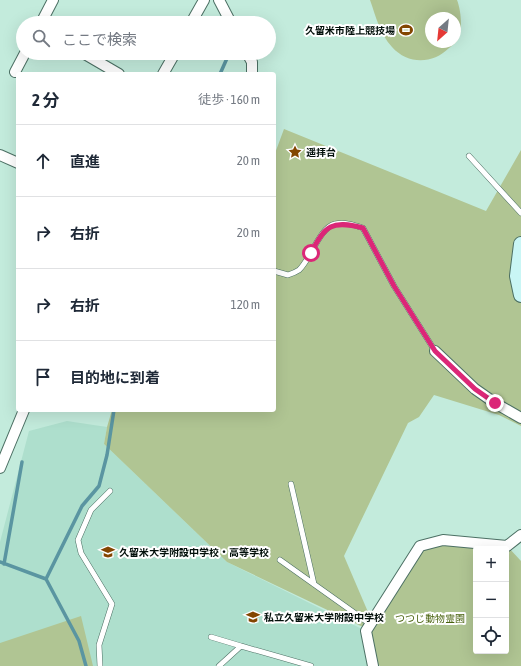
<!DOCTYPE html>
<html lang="ja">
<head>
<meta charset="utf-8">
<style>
  :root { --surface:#fff; --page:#f6f6f7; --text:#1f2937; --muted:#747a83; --line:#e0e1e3 }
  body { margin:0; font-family:"Asap Condensed","Noto Sans JP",sans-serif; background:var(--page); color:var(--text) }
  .controls { position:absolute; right:12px; bottom:12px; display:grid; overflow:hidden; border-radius:4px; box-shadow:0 4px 16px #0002 }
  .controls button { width:36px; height:36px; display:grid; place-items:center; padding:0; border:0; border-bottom:1px solid var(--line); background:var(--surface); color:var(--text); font:20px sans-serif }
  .compass { position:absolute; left:425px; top:12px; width:36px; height:36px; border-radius:50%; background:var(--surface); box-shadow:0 4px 16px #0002; rotate:207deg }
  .stop { position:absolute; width:12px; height:12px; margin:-9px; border:3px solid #db2777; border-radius:50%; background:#fff }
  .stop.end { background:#db2777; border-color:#fff; box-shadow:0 1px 4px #0008 }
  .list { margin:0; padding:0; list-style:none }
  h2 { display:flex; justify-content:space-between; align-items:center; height:52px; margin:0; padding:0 16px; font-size:17px }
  h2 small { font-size:13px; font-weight:400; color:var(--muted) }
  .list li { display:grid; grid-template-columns:26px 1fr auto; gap:12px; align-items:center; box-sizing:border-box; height:72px; padding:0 16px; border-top:1px solid var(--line) }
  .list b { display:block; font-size:15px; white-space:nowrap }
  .list em { font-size:13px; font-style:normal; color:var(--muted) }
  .icon { flex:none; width:22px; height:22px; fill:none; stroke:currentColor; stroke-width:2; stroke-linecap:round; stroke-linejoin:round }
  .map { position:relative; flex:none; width:521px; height:666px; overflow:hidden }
  .search { position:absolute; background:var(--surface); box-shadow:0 4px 16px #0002; left:16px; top:16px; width:260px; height:44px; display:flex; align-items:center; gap:10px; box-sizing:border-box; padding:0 14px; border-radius:22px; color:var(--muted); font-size:15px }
  .panel { position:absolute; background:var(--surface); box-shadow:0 4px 16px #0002; left:16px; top:72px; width:260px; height:340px; border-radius:4px }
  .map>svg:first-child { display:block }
  .built { fill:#aedfcd }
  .green { fill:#b0c593; fill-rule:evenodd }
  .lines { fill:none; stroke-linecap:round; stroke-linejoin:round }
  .stream { stroke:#5a95a1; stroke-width:3.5 }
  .lane-casing { stroke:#4c7064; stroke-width:6 }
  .street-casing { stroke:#4c7064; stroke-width:12 }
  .secondary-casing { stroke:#4c7064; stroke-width:16 }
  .lane { stroke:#fff; stroke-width:5 }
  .street { stroke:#fff; stroke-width:10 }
  .secondary { stroke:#c9f6f5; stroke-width:14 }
  .route { stroke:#db2777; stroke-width:5 }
  .labels { text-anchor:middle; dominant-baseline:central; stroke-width:4; stroke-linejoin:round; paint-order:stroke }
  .poi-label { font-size:10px; font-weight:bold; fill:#020f0a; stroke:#fff; text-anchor:start }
  .park-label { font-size:10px; fill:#48620d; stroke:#fff }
</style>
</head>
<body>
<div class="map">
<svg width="521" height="666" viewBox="0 0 521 666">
  <rect width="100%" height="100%" fill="#c3ebdc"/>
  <path class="built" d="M67 421 107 427 104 444 227 562 366 631 370 666H0V542L29 431Z"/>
  <path class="green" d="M370 0H457C461 10 463 30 458 39 457 42 452 46 449 48 433 64 408 65 392 47 380 34 376 17 370 0ZM431 18H455V42H431Z
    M284 129 486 211 521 150V426L499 415 434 395 419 417 408 423 344 556 368 612 363 627 227 562 104 444 107 427 112 410H274V156Z
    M443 540 507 546 521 561V666H380L372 659 366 631 420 546ZM476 549H506V651H476Z
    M81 616 93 666H0V643Z"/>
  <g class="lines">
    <path class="stream" d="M220 74 228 56
      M0 562 46 579
      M4 564 22 462
      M86 666 79 641 46 579 82 506 99 486 107 455 114 410"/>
    <g class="lane-casing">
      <path id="lane" d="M469 156 521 213
        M274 271 288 275C291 274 296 272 299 270 311 259 319 228 335 224 345 222 354 225 363 228L394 286 435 351
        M291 484 314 584
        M280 560 370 624
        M211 637 241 646
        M100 666 99 645 112 604 81 553 78 540 91 510 110 491
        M219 666 241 646 311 666"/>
    </g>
    <g class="street-casing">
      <path id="street" d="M219 0 231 23
        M41 23 53 0
        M191 23 204 0
        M83 53 119 74
        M247 53 252 62V74
        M15 72 25 53
        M163 74 175 53
        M0 155 18 163
        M435 351 475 389 495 403 521 418
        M0 468 24 410
        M373 666 366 631 420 546 443 540 507 546 521 535"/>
    </g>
    <g class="secondary-casing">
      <path id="secondary" d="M521 244 517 276 521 295"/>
    </g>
    <use href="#lane" class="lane"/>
    <use href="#street" class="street"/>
    <use href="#secondary" class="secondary"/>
  </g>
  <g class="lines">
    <path class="route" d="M311 253C325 225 332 220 363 228L394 286 435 351 475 389 495 403"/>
  </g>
  <defs>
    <g id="stadium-bare" transform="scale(1.08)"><path d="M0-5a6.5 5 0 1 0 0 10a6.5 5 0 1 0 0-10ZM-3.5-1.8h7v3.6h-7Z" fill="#834601" stroke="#fff" stroke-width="2.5" paint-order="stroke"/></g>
    <g id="sight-bare" transform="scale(1.08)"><path d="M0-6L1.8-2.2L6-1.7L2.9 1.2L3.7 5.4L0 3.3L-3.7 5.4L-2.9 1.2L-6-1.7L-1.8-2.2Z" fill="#834601" stroke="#fff" stroke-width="2.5" paint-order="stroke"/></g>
    <g id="school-bare" transform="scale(1.08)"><path d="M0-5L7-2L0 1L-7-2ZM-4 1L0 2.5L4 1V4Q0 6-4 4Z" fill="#834601" stroke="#fff" stroke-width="2.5" paint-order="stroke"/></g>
  </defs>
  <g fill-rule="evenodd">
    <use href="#stadium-bare" x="406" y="30"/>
    <use href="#sight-bare" x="295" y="152"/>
    <use href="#school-bare" x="108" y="552"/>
    <use href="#school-bare" x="253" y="617"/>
  </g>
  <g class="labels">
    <g class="poi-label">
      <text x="395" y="30" text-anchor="end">久留米市陸上競技場</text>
      <text x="306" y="152">遥拝台</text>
      <text x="119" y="552">久留米大学附設中学校・高等学校</text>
      <text x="264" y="617">私立久留米大学附設中学校</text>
    </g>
    <g class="park-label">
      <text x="430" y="618">つつじ動物霊園</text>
    </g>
  </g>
</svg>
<div class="controls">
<button>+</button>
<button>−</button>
<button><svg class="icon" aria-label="locate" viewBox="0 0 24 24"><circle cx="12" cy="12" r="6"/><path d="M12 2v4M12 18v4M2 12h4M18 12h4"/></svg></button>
</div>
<svg class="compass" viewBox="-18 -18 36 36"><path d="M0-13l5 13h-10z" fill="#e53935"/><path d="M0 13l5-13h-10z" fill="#747a83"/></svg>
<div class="stop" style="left:311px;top:253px"></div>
<div class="stop end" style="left:495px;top:403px"></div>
<div class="search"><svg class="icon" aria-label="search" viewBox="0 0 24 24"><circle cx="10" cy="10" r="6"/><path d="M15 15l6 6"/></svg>ここで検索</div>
<section class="panel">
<h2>2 分<small>徒歩 · 160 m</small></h2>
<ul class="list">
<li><svg class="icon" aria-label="ahead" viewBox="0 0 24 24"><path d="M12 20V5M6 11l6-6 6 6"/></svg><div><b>直進</b></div><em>20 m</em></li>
<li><svg class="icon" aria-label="right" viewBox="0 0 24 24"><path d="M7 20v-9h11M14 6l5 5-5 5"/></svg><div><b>右折</b></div><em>20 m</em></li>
<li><svg class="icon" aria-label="right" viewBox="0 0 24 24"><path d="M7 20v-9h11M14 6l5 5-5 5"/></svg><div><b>右折</b></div><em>120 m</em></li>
<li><svg class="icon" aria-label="arrive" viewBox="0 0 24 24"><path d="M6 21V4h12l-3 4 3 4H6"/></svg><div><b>目的地に到着</b></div></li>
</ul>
</section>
</div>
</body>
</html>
